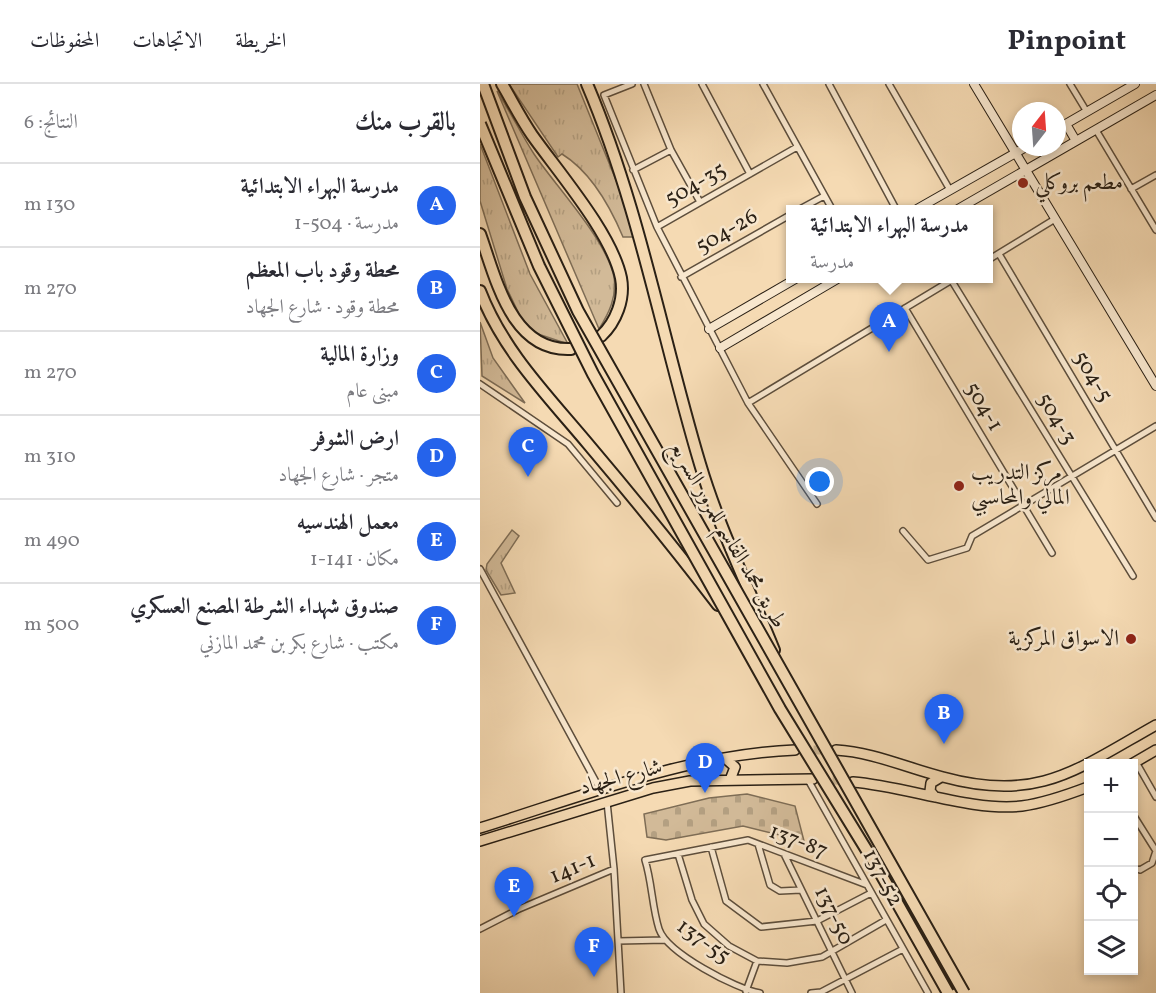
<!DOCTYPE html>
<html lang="ar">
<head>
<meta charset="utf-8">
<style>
  :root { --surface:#fff; --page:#f2f2f3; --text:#2b2b33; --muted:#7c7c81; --line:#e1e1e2; --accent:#2563eb }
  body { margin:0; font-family:Vollkorn,Amiri,serif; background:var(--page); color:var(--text); direction:rtl }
  .controls { position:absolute; right:18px; bottom:18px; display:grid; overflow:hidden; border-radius:0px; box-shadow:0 3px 9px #0003 }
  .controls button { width:54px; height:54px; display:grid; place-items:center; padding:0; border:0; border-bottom:2px solid var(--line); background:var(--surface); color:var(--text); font:30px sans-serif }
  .compass { position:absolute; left:532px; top:18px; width:54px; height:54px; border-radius:50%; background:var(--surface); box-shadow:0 3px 9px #0003; rotate:17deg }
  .you { position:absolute; left:340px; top:398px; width:21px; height:21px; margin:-15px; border:4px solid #fff; border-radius:50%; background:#1a73e8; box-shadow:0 0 0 9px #1a73e833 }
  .badge { display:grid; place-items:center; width:39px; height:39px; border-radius:50%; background:var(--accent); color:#fff; font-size:20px; font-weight:700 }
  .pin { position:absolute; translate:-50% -50px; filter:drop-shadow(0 2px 3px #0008) }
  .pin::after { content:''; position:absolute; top:32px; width:21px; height:18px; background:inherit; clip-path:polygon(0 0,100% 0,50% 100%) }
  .popup { position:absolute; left:306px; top:121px; width:207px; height:78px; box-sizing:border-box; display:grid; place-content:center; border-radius:0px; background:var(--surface); filter:drop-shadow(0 2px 4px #0005); font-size:20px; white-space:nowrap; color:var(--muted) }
  .popup b { font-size:22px; color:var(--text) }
  .popup::after { content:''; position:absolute; left:50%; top:100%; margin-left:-12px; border:12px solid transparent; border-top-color:var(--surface) }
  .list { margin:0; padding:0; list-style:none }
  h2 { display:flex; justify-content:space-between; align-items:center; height:78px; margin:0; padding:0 24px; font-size:26px }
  h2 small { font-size:20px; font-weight:400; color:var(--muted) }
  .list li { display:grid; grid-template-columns:39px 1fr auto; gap:18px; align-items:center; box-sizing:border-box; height:84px; padding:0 24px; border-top:2px solid var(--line) }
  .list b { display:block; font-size:22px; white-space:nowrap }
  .list p { margin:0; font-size:20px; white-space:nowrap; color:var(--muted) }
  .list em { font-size:20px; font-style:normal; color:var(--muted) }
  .icon { flex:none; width:33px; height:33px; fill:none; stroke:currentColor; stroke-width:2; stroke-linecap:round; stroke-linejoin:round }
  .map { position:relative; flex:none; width:676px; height:909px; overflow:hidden; direction:ltr }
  header { display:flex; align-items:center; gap:36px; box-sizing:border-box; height:84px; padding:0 30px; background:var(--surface); border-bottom:2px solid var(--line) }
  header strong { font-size:28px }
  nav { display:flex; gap:33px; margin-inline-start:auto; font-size:21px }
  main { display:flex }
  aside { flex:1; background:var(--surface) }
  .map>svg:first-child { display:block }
  .grass { fill:url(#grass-tufts); stroke:#7e6d56; stroke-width:1.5 }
  .cemetery { fill:url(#cemetery-stones); stroke:#7e6d56; stroke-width:1.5 }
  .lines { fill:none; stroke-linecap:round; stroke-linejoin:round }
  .primary-tunnel { stroke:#ccb593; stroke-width:9; stroke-dasharray:9 4.5; stroke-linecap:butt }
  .street-casing { stroke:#5d4e3c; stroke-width:8 }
  .secondary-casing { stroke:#2a2015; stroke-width:10 }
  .primary-casing { stroke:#2a2015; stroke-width:12 }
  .highway-casing { stroke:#2a2015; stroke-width:14 }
  .street { stroke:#f8e7ce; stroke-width:5 }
  .secondary { stroke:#f8e7ce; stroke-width:8 }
  .primary { stroke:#f5dab3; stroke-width:9 }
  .highway { stroke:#f5dab3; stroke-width:10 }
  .highway-bridge-casing { stroke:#2a2015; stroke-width:14; stroke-linecap:butt }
  .highway-bridge { stroke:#f5dab3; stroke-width:10 }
  .poi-dot { fill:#8f2418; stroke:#f8e7ce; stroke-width:2 }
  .labels { text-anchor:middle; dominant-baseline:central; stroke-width:5; stroke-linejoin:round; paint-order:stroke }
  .poi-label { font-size:22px; fill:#2a2015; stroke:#f8e7ce; text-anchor:start }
  .street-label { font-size:22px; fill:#2a2015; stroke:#f8e7ce }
</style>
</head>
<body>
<header>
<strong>Pinpoint</strong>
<nav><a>الخريطة</a><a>الاتجاهات</a><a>المحفوظات</a></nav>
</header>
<main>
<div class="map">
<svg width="676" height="909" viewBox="0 0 676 909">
  <defs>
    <pattern id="grass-tufts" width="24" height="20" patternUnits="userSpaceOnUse" patternTransform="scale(1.5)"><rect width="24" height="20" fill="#d2ba98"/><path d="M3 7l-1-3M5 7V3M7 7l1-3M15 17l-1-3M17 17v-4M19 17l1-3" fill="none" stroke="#b4a082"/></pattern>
    <pattern id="cemetery-stones" width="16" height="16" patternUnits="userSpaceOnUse" patternTransform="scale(1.5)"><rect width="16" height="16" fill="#d2ba98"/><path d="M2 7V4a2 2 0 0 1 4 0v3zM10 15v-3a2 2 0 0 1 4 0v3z" fill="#b4a082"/></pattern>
  </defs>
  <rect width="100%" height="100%" fill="#f5dab3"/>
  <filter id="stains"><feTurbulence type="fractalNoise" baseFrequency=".00333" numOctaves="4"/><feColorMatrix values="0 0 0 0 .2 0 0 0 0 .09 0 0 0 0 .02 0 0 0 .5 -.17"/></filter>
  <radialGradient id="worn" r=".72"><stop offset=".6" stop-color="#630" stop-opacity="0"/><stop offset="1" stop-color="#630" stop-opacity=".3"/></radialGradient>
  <path class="grass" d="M29 0H97L142 111 154 153H143C130 122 111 88 82 70L78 73Z
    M17 7C30 27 41 50 54 70 77 104 126 155 134 193 137 213 129 229 119 245Z
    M0 60 50 190 88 260 55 249 41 234 27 205 0 117Z
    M0 238 13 274 45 319 2 292Z
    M32 446 39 452 21 479 35 509 21 511 6 486 7 480Z"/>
  <path class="cemetery" d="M267 710 315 722 324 757 263 742 186 756 167 753 164 730 229 714Z"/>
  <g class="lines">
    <path class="primary-tunnel" d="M320 666H351
      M339 695 370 697"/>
    <g class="street-casing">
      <path id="street" d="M152 0 124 11 177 143
        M164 0 191 66 220 118
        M222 0 270 90
        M283 0 352 125
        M349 0 416 125
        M409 0 470 106
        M590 0 607 28
        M616 46 676 146
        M317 63 177 143 268 319 337 420
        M153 86 191 66
        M651 105 676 91
        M320 125 344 112
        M519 170 676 434
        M508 176 575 135
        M201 193 310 131
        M470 194 653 492
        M425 224 572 469
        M0 300 88 360 137 419
        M268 319 475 194
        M423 447 448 476 487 464 492 452 676 342
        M0 485 121 707
        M656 678 676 713
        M327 694 448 909
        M127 718 134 785 141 909
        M654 732 676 767
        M278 760 290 801 300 807 321 806
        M231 763 246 817 281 843 337 837 391 809
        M198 770 212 816 224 840 249 862 277 877 307 879 342 873 406 836
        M304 770 372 909
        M654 784 660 786 672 779 676 767
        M0 845 39 825 134 785
        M138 857 185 856
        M266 907 277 877
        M280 909C256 905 187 869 179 845 172 823 172 798 165 776L268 756 387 801
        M331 909 341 908 423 865"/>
    </g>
    <g class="secondary-casing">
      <path id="secondary" d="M494 0 676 302
        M586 40 596 57
        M577 45 655 0
        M437 125 546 63
        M478 125 676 11
        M229 245 317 194
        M240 264 359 194"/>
    </g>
    <g class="primary-casing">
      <path id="primary" d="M356 666C393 668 427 684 463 693 558 719 596 686 676 641
        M246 675 255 683 250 696
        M652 680 676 666
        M373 698C425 702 493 728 542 722 565 719 587 711 608 703
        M455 713 450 707 451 699 461 693
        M0 744C100 713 209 670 315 666
        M0 757 173 704 210 697 333 695"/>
    </g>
    <g class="highway-casing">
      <path id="highway" d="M22 0C32 17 41 35 52 51 79 89 132 150 141 194 145 215 136 238 121 252
        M107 0C159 122 182 253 220 380 239 444 269 504 294 566
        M0 150C16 194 31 268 91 265
        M0 207C23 267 67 311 108 360 152 412 196 466 238 521"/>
    </g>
    <use href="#street" class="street"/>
    <use href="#secondary" class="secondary"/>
    <use href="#primary" class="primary"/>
    <use href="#highway" class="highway"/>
    <g class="highway-bridge-casing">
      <path id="highway-bridge" d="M3 0 45 113 98 227 484 909
        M0 40 59 182 113 290 300 625 397 783 468 909"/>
    </g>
    <use href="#highway-bridge" class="highway-bridge"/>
  </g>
  <g class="poi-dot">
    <circle cx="543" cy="99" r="6"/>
    <circle cx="479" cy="402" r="6"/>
    <circle cx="651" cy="555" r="6"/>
  </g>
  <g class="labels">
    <g class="poi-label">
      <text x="555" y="99">مطعم بروكلي</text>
      <text x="491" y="389">مركز التدريب<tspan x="491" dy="25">المالي والمحاسبي</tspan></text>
      <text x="639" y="555" text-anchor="end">الاسواق المركزية</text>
    </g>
    <g class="street-label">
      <text transform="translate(216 101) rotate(-30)">504-35</text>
      <text transform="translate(247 148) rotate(-30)">504-26</text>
      <text transform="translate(612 293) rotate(59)">504-5</text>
      <text transform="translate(503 323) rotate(59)">504-1</text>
      <text transform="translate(576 335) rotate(59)">504-3</text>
      <text transform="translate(247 451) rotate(60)">طريق محمد القاسم للمرور السريع</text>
      <text transform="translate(141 694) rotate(-15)">شارع الجهاد</text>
      <text transform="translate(318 758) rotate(21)">137-87</text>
      <text transform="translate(93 785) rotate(-23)">141-1</text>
      <text transform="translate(402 794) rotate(62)">137-52</text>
      <text transform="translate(353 832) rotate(64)">137-50</text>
      <text transform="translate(223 858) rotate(36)">137-55</text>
    </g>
  </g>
  <rect width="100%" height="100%" filter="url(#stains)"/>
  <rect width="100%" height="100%" fill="url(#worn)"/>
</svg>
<div class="controls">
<button>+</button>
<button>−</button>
<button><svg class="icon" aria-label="locate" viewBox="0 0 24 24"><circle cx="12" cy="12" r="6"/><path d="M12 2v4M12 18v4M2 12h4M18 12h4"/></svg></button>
<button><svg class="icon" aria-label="layers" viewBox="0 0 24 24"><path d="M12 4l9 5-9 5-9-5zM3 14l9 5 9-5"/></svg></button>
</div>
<svg class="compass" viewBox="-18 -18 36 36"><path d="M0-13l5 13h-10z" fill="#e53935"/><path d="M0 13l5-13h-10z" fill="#7c7c81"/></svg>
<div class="you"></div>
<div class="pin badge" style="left:409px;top:268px">A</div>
<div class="popup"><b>مدرسة البهراء الابتدائية</b>مدرسة</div>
<div class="pin badge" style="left:464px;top:660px">B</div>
<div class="pin badge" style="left:48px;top:393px">C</div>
<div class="pin badge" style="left:225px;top:709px">D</div>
<div class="pin badge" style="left:34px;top:833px">E</div>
<div class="pin badge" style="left:114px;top:893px">F</div>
</div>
<aside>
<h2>بالقرب منك<small>النتائج: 6</small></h2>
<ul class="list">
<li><span class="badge">A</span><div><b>مدرسة البهراء الابتدائية</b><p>مدرسة · 504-1</p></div><em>130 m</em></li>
<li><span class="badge">B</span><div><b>محطة وقود باب المعظم</b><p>محطة وقود · شارع الجهاد</p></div><em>270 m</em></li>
<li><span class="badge">C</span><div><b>وزارة المالية</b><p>مبنى عام</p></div><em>270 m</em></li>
<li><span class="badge">D</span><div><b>ارض الشوفر</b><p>متجر · شارع الجهاد</p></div><em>310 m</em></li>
<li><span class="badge">E</span><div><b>معمل الهندسيه</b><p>مكان · 141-1</p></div><em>490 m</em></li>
<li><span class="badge">F</span><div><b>صندوق شهداء الشرطة المصنع العسكري</b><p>مكتب · شارع بكر بن محمد المازني</p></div><em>500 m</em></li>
</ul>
</aside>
</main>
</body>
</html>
